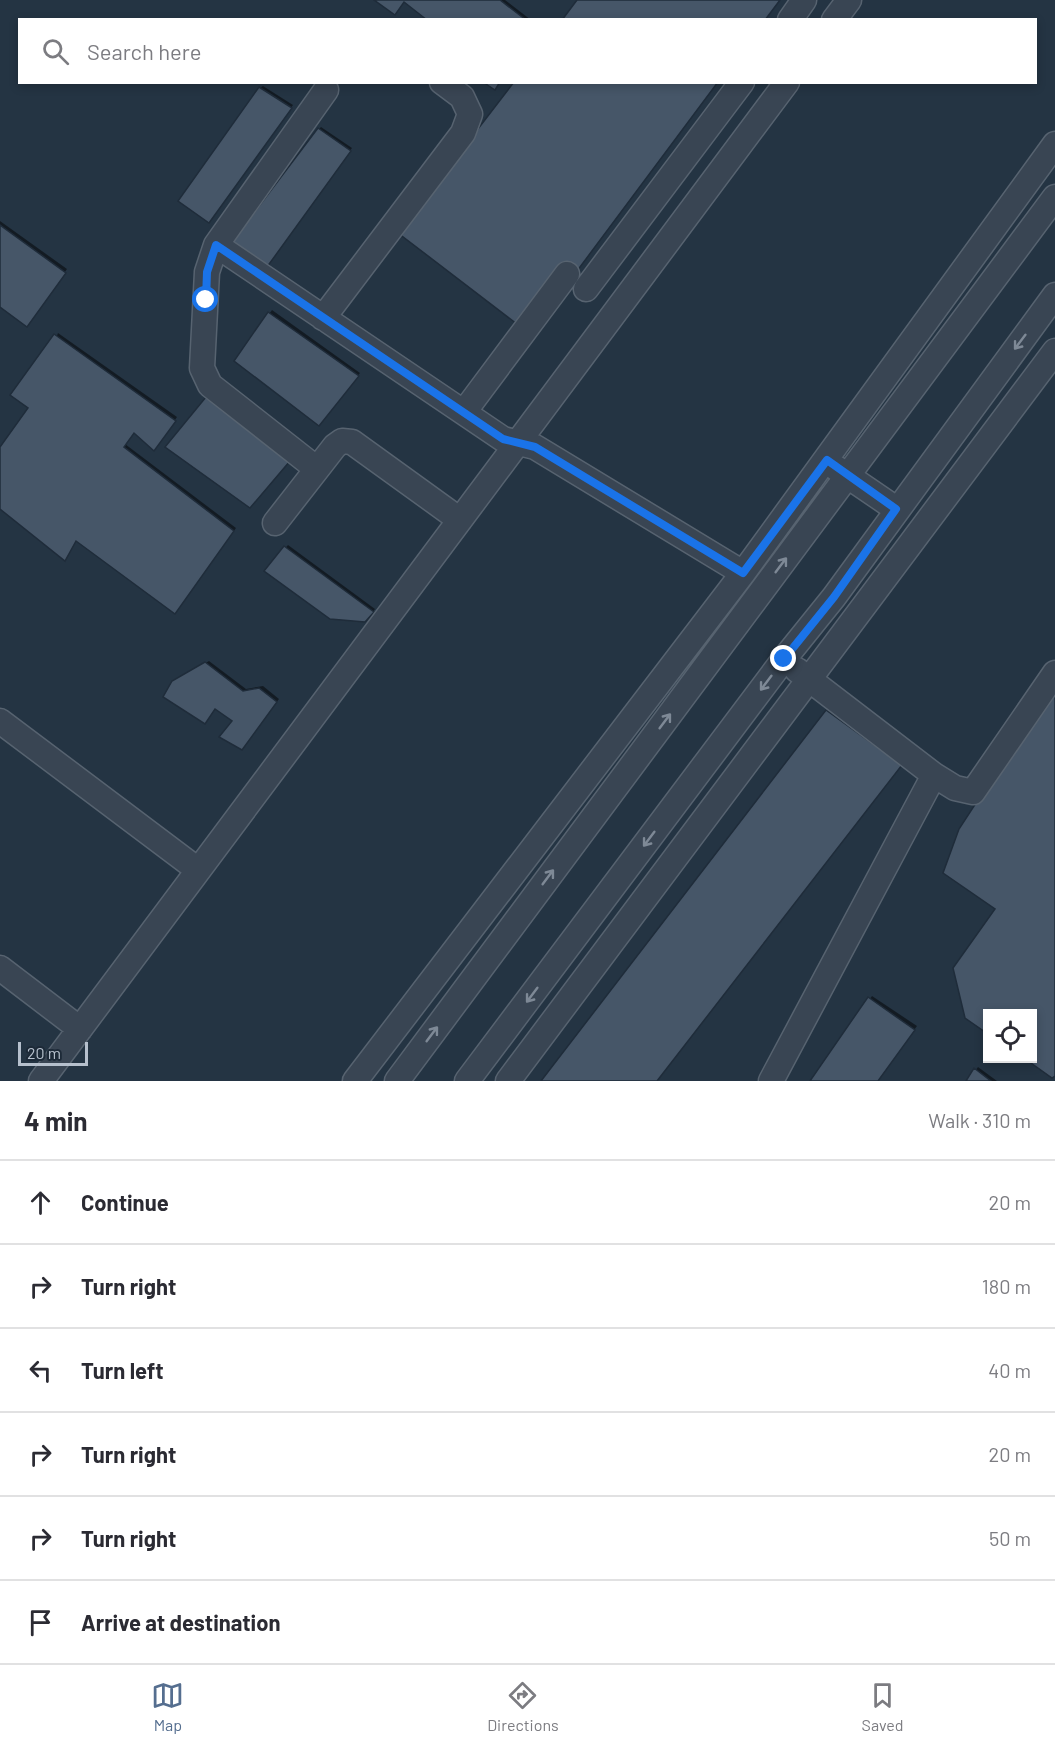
<!DOCTYPE html>
<html lang="en">
<head>
<meta charset="utf-8">
<style>
  :root { --surface:#fff; --page:#f7f7f7; --text:#2b2b33; --muted:#7c7c81; --line:#e1e1e2; --accent:#556e8f }
  body { margin:0; font-family:Barlow,sans-serif; background:var(--page); color:var(--text) }
  .controls { position:absolute; right:18px; bottom:18px; display:grid; overflow:hidden; border-radius:0px; box-shadow:0 3px 9px #0003 }
  .controls button { width:54px; height:54px; display:grid; place-items:center; padding:0; border:0; border-bottom:2px solid var(--line); background:var(--surface); color:var(--text); font:30px sans-serif }
  .scale { position:absolute; left:18px; bottom:15px; width:70px; box-sizing:border-box; padding-left:6px; border:3px solid #b6c0cd; border-top:0; font-size:16px; line-height:21px; white-space:nowrap; color:#b6c0cd; -webkit-text-stroke:4px #1d2a38; paint-order:stroke }
  .stop { position:absolute; width:18px; height:18px; margin:-14px; border:4px solid #1a73e8; border-radius:50%; background:#fff }
  .stop.end { background:#1a73e8; border-color:#fff; box-shadow:0 2px 6px #0008 }
  .list { margin:0; padding:0; list-style:none }
  h2 { display:flex; justify-content:space-between; align-items:center; height:78px; margin:0; padding:0 24px; font-size:26px }
  h2 small { font-size:20px; font-weight:400; color:var(--muted) }
  .list li { display:grid; grid-template-columns:39px 1fr auto; gap:18px; align-items:center; box-sizing:border-box; height:84px; padding:0 24px; border-top:2px solid var(--line) }
  .list b { display:block; font-size:22px; white-space:nowrap }
  .list em { font-size:20px; font-style:normal; color:var(--muted) }
  .icon { flex:none; width:33px; height:33px; fill:none; stroke:currentColor; stroke-width:2; stroke-linecap:round; stroke-linejoin:round }
  .map { position:relative; flex:none; width:1055px; height:1081px; overflow:hidden }
  .search { position:absolute; background:var(--surface); box-shadow:0 3px 9px #0003; left:18px; right:18px; top:18px; height:66px; display:flex; align-items:center; gap:15px; box-sizing:border-box; padding:0 21px; border-radius:0px; color:var(--muted); font-size:22px }
  .sheet { height:582px; background:var(--surface) }
  nav { display:flex; justify-content:space-around; align-items:center; box-sizing:border-box; height:84px; border-top:2px solid var(--line); background:var(--surface); font-size:16px; color:var(--muted) }
  nav a { display:grid; justify-items:center; gap:3px }
  nav .on { color:var(--accent) }
  .map>svg:first-child { display:block }
  .shadow { fill:#0007 }
  .building { fill:#465668; stroke:#1f2c3a; stroke-width:1.5 }
  .lines { fill:none; stroke-linecap:round; stroke-linejoin:round }
  .minor-casing { stroke:#576370; stroke-width:27 }
  .minor { stroke:#394553; stroke-width:24 }
  .oneway { stroke:#7e8996 }
  .route { stroke:#1a73e8; stroke-width:8 }
</style>
</head>
<body>
<div class="map">
<svg width="1055" height="1081" viewBox="0 0 1055 1081">
  <rect width="100%" height="100%" fill="#243443"/>
  <path class="shadow" d="M377 0H505L531 20H430L404 0Z
    M263 86 293 105 212 219 260 88Z
    M321 127 352 148 270 263 319 129Z
    M0 221 67 269 29 322 0 305Z
    M272 310 360 373 321 422 236 360Z
    M58 333 177 417 157 446 134 431 125 444 236 528 177 609 76 540 0 507V449L30 408Z
    M288 545 375 609 368 618 266 571Z
    M209 661 246 689 263 686 279 699 244 745 234 721 177 679Z
    M830 708 903 762 656 1081H543Z
    M872 996 917 1026 877 1081H812Z
    M978 1067 997 1081H968Z"/>
  <path class="building" d="M374 0H500L526 20H427L404 2 395 15Z
    M577 0H780L765 20H562Z
    M483 82H500L495 90Z
    M514 82H718L530 334 398 233Z
    M259 87 292 108 209 223 178 201Z
    M318 128 351 151 267 267 232 242Z
    M0 225 66 273 27 327 0 307Z
    M268 312 359 376 319 426 234 361Z
    M54 334 176 421 154 451 134 433 124 447 234 531 175 614 76 541 65 561 0 509V447L28 408 10 395Z
    M206 397 290 461 250 508 165 447Z
    M284 546 374 612 365 622 330 619 264 571Z
    M205 662 243 691 259 688 277 702 242 750 219 737 232 721 215 709 205 724 163 697 172 681Z
    M1055 682V1076L1052 1078 1024 1058H1032V1014H988V1034L965 1018 953 968 995 909 943 873 959 829Z
    M826 710 902 765 657 1081H541Z
    M868 997 915 1030 878 1081H810Z
    M974 1068 991 1081H966Z"/>
  <g class="lines">
    <g class="minor-casing">
      <path id="minor" d="M790 20 804 0
        M834 20 849 0
        M216 245 503 439 535 447 743 573
        M586 289 742 82
        M323 318 463 133 470 114 462 97 442 82
        M464 412 567 274
        M836 468 896 509
        M317 469 210 385 202 368 207 272 216 245 326 90
        M275 523 335 446 342 441 352 442 460 520
        M797 670 934 775 955 788 973 792 1055 673
        M0 721 198 870
        M0 968 80 1029
        M41 1081 787 82
        M355 1081 743 573 1055 144
        M397 1081 1055 197
        M467 1081 784 659 834 597 1055 295
        M508 1081 1055 351
        M771 1081 934 775"/>
    </g>
    <use href="#minor" class="minor"/>
  </g>
  <defs><path id="oneway-shaft" d="M-6 0H5M1.5-3L5.5 0L1.5 3" fill="none" stroke-width="1.6" stroke-linecap="round" stroke-linejoin="round" transform="scale(1.5)"/></defs>
  <g class="oneway">
    <use href="#oneway-shaft" transform="translate(1020 342) rotate(127)"/>
    <use href="#oneway-shaft" transform="translate(781 565) rotate(-53)"/>
    <use href="#oneway-shaft" transform="translate(766 683) rotate(127)"/>
    <use href="#oneway-shaft" transform="translate(665 721) rotate(-53)"/>
    <use href="#oneway-shaft" transform="translate(649 839) rotate(127)"/>
    <use href="#oneway-shaft" transform="translate(548 877) rotate(-53)"/>
    <use href="#oneway-shaft" transform="translate(532 995) rotate(127)"/>
    <use href="#oneway-shaft" transform="translate(432 1034) rotate(-53)"/>
  </g>
  <g class="lines">
    <path class="route" d="M206 300 207 272 216 245 503 439 535 447 743 573 827 460 896 509 834 597 784 659"/>
  </g>
</svg>
<div class="controls">
<button><svg class="icon" aria-label="locate" viewBox="0 0 24 24"><circle cx="12" cy="12" r="6"/><path d="M12 2v4M12 18v4M2 12h4M18 12h4"/></svg></button>
</div>
<div class="scale">20 m</div>
<div class="stop" style="left:206px;top:300px"></div>
<div class="stop end" style="left:784px;top:659px"></div>
<div class="search"><svg class="icon" aria-label="search" viewBox="0 0 24 24"><circle cx="10" cy="10" r="6"/><path d="M15 15l6 6"/></svg>Search here</div>
</div>
<section class="sheet">
<h2>4 min<small>Walk · 310 m</small></h2>
<ul class="list">
<li><svg class="icon" aria-label="ahead" viewBox="0 0 24 24"><path d="M12 20V5M6 11l6-6 6 6"/></svg><div><b>Continue</b></div><em>20 m</em></li>
<li><svg class="icon" aria-label="right" viewBox="0 0 24 24"><path d="M7 20v-9h11M14 6l5 5-5 5"/></svg><div><b>Turn right</b></div><em>180 m</em></li>
<li><svg class="icon" aria-label="left" viewBox="0 0 24 24"><path d="M17 20v-9H6M10 6l-5 5 5 5"/></svg><div><b>Turn left</b></div><em>40 m</em></li>
<li><svg class="icon" aria-label="right" viewBox="0 0 24 24"><path d="M7 20v-9h11M14 6l5 5-5 5"/></svg><div><b>Turn right</b></div><em>20 m</em></li>
<li><svg class="icon" aria-label="right" viewBox="0 0 24 24"><path d="M7 20v-9h11M14 6l5 5-5 5"/></svg><div><b>Turn right</b></div><em>50 m</em></li>
<li><svg class="icon" aria-label="arrive" viewBox="0 0 24 24"><path d="M6 21V4h12l-3 4 3 4H6"/></svg><div><b>Arrive at destination</b></div></li>
</ul>
</section>
<nav>
<a class="on"><svg class="icon" aria-label="map" viewBox="0 0 24 24"><path d="M3 6l6-2 6 2 6-2v14l-6 2-6-2-6 2zM9 4v14M15 6v14"/></svg>Map</a>
<a><svg class="icon" aria-label="directions" viewBox="0 0 24 24"><path d="M12 3l9 9-9 9-9-9zM9 14v-3h6M13 9l2 2-2 2"/></svg>Directions</a>
<a><svg class="icon" aria-label="saved" viewBox="0 0 24 24"><path d="M7 4h10v16l-5-4-5 4z"/></svg>Saved</a>
</nav>
</body>
</html>
